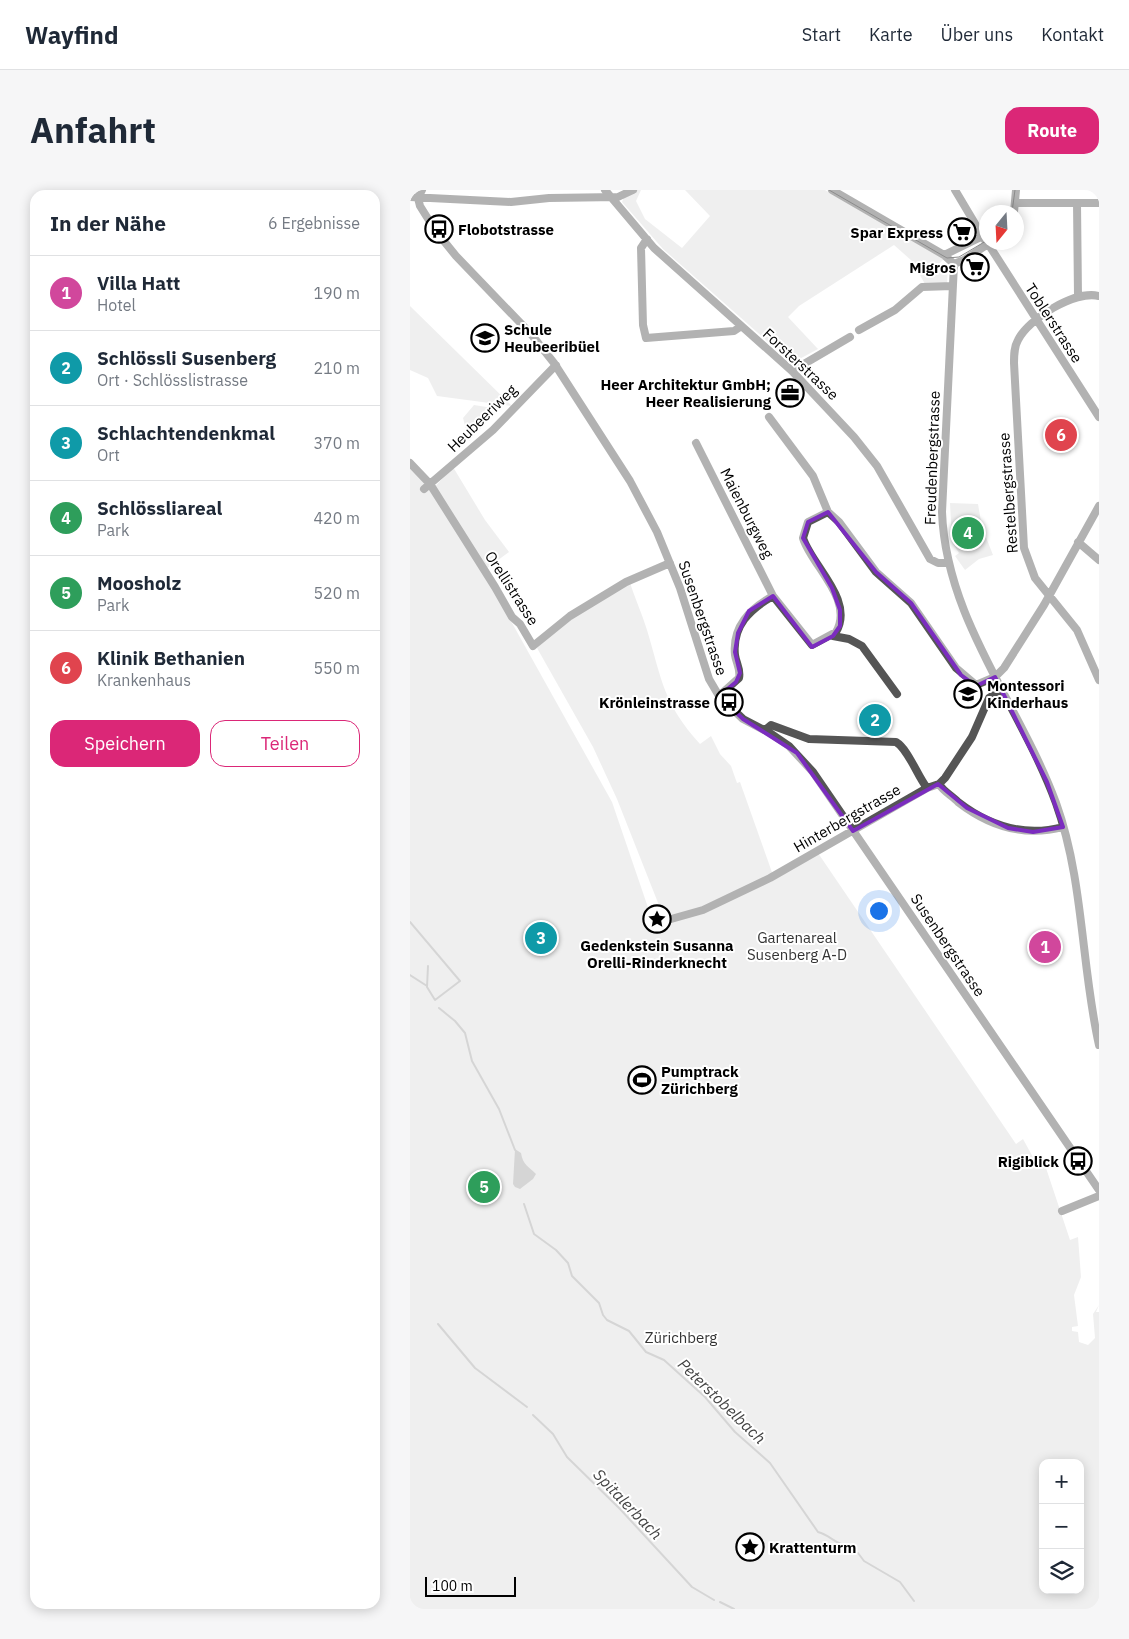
<!DOCTYPE html>
<html lang="de">
<head>
<meta charset="utf-8">
<style>
  :root { --surface:#fff; --page:#f6f6f7; --text:#1f2937; --muted:#747a83; --line:#e0e1e3; --accent:#db2777 }
  body { margin:0; font-family:"IBM Plex Sans",sans-serif; background:var(--page); color:var(--text) }
  .controls { position:absolute; right:15px; bottom:15px; display:grid; overflow:hidden; border-radius:10px; box-shadow:0 2px 12px #0003 }
  .controls button { width:45px; height:45px; display:grid; place-items:center; padding:0; border:0; border-bottom:1px solid var(--line); background:var(--surface); color:var(--text); font:25px sans-serif }
  .compass { position:absolute; left:569px; top:15px; width:45px; height:45px; border-radius:50%; background:var(--surface); box-shadow:0 2px 12px #0003; rotate:198deg }
  .scale { position:absolute; left:15px; bottom:12px; width:91px; box-sizing:border-box; padding-left:5px; border:2px solid #000; border-top:0; font-size:14px; line-height:18px; white-space:nowrap; color:#000; -webkit-text-stroke:4px #fff; paint-order:stroke }
  .you { position:absolute; left:468px; top:720px; width:18px; height:18px; margin:-12px; border:4px solid #fff; border-radius:50%; background:#1a73e8; box-shadow:0 0 0 8px #1a73e833 }
  .badge { display:grid; place-items:center; width:32px; height:32px; border-radius:50%; background:var(--accent); color:#fff; font-size:16px; font-weight:700 }
  .pin { position:absolute; translate:-50% -50%; border:2px solid #fff; box-shadow:0 1px 5px #0006 }
  .list { margin:0; padding:0; list-style:none }
  h2 { display:flex; justify-content:space-between; align-items:center; height:65px; margin:0; padding:0 20px; font-size:21px }
  h2 small { font-size:16px; font-weight:400; color:var(--muted) }
  .list li { display:grid; grid-template-columns:32px 1fr auto; gap:15px; align-items:center; box-sizing:border-box; height:75px; padding:0 20px; border-top:1px solid var(--line) }
  .list b { display:block; font-size:19px; white-space:nowrap }
  .list p { margin:0; font-size:16px; white-space:nowrap; color:var(--muted) }
  .list em { font-size:16px; font-style:normal; color:var(--muted) }
  .actions { display:flex; gap:10px; padding:15px 20px }
  .actions a { flex:1; padding:11px 0; border:1px solid var(--accent); border-radius:15px; text-align:center; font-size:18px; color:var(--accent) }
  .actions .main { background:var(--accent); color:#fff }
  .icon { flex:none; width:28px; height:28px; fill:none; stroke:currentColor; stroke-width:2; stroke-linecap:round; stroke-linejoin:round }
  .map { position:relative; flex:none; width:689px; height:1419px; overflow:hidden; border-radius:15px }
  header { display:flex; align-items:center; gap:30px; box-sizing:border-box; height:70px; padding:0 25px; background:var(--surface); border-bottom:1px solid var(--line) }
  header strong { font-size:24px }
  nav { display:flex; gap:28px; margin-inline-start:auto; font-size:18px }
  .intro { display:flex; align-items:center; justify-content:space-between; box-sizing:border-box; height:120px; padding:0 30px }
  h1 { margin:0; font-size:35px }
  .button { padding:12px 22px; border-radius:15px; background:var(--accent); color:#fff; font-size:18px; font-weight:700 }
  main { display:flex; gap:30px; padding:0 30px }
  aside { flex:1; background:var(--surface); border-radius:15px; box-shadow:0 2px 12px #0003 }
  .map>svg:first-child { display:block }
  .green { fill:#dcdcdc; fill-rule:evenodd }
  .water { fill:#a3a3a3 }
  .lines { fill:none; stroke-linecap:round; stroke-linejoin:round }
  .stream { stroke:#a3a3a3; stroke-width:2 }
  .minor { stroke:#555; stroke-width:8 }
  .tram { stroke:#000; stroke-width:1 }
  .marked { fill:none; stroke:#7b2cbf; stroke-width:4; stroke-linejoin:round }
  .labels { text-anchor:middle; dominant-baseline:central; stroke-width:4; stroke-linejoin:round; paint-order:stroke }
  .poi-label { font-size:15px; font-weight:bold; fill:#000; stroke:#fff; text-anchor:start }
  .street-label { font-size:15px; fill:#000; stroke:#fff }
  .park-label { font-size:15px; fill:#333; stroke:#fff }
  .water-label { font-size:16px; font-style:italic; fill:#444; stroke:#fff }
</style>
</head>
<body>
<header>
<strong>Wayfind</strong>
<nav><a>Start</a><a>Karte</a><a>Über uns</a><a>Kontakt</a></nav>
</header>
<div class="intro"><h1>Anfahrt</h1><a class="button">Route</a></div>
<main>
<aside>
<h2>In der Nähe<small>6 Ergebnisse</small></h2>
<ul class="list">
<li><span class="badge" style="background:#d1479c">1</span><div><b>Villa Hatt</b><p>Hotel</p></div><em>190 m</em></li>
<li><span class="badge" style="background:#0f9aa8">2</span><div><b>Schlössli Susenberg</b><p>Ort · Schlösslistrasse</p></div><em>210 m</em></li>
<li><span class="badge" style="background:#0f9aa8">3</span><div><b>Schlachtendenkmal</b><p>Ort</p></div><em>370 m</em></li>
<li><span class="badge" style="background:#2e9e5b">4</span><div><b>Schlössliareal</b><p>Park</p></div><em>420 m</em></li>
<li><span class="badge" style="background:#2e9e5b">5</span><div><b>Moosholz</b><p>Park</p></div><em>520 m</em></li>
<li><span class="badge" style="background:#e0444e">6</span><div><b>Klinik Bethanien</b><p>Krankenhaus</p></div><em>550 m</em></li>
</ul>
<div class="actions"><a class="main">Speichern</a><a>Teilen</a></div>
</aside>
<div class="map">
<svg width="689" height="1419" viewBox="0 0 689 1419">
  <rect width="100%" height="100%" fill="#fff"/>
  <path class="green" d="M227 0H231L226 11 235 29 272 58 300 26 275 0H415L534 69 530 73 533 79 538 78 537 93 515 94 502 71 484 55 389 116 378 127 408 159 382 173 253 59 212 12 214 7Z
    M0 116 102 216 27 206 18 188 0 180Z
    M64 215 89 219 59 251 53 228Z
    M0 276 21 301 43 277 75 330 99 362 73 381 202 612 245 738 293 722 254 728 207 609 183 557 127 458 152 434 220 393C225 408 232 424 237 440 252 490 253 513 290 554L301 546 310 564 321 576 327 593 330 592 364 688 408 663 606 954 613 949 624 969 632 966 660 1050 668 1047 671 1087 664 1105 668 1136 662 1137V1141L668 1142 669 1152 678 1155 685 1148 683 1124 689 1115 686 1122H689V1419H0ZM633 1273H670V1400H633Z
    M540 313 568 314 572 337 583 365 569 369 555 380 545 366 549 363 542 352Z"/>
  <path class="water" d="M105 959 111 963C113 975 118 976 126 984L123 989 110 999 105 997 103 994Z"/>
  <g class="lines">
    <path class="stream" d="M0 732 50 791 25 810 17 797 18 776
      M0 785 17 796
      M29 818 45 831 55 843 62 871 89 919 105 960
      M114 1014 124 1044 146 1060 158 1073 162 1086 189 1113 193 1125 197 1130 219 1141 236 1162 254 1170 295 1207 325 1242 360 1273 408 1342C422 1346 425 1355 443 1357
      M28 1134 65 1178 117 1217
      M123 1225 143 1244 157 1267 210 1319 282 1397 304 1410
      M448 1363 454 1371 490 1392 504 1411
      M310 1412 324 1419"/>
    <path class="minor" d="M12 0 8 8 10 16 25 40 46 66 121 144 144 173 220 291 247 342 270 398 299 489 309 506 333 529 360 543 379 556 403 582 689 1000
      M195 0 244 58 382 181 444 247 467 276 520 369 528 373H539
      M422 0 534 65 544 74 554 70 578 54
      M545 0 576 52
      M0 7 101 12 139 8 208 7 223 0
      M605 13H689
      M667 13 668 106
      M604 22 606 0
      M237 49 231 58 233 135 236 148 324 141 330 137
      M577 52 689 227
      M534 65 573 46
      M544 74 532 322C536 430 610 515 646 613 674 691 671 776 689 855
      M689 106C665 100 618 129 608 150 604 157 604 165 604 173L614 358 625 388 667 440 689 490
      M449 140 485 120 512 97 542 96
      M382 181 440 147
      M359 227 403 286 418 322 429 332 466 382 501 413 546 478 566 495 585 487 594 478 634 415 689 316
      M286 253 363 406 402 455 426 442C445 410 401 375 393 348L398 332 418 322
      M0 273 20 294 85 397 102 427 110 434 123 456 160 426 216 392 260 373
      M14 299 83 240 146 175
      M668 352 689 370
      M423 446 439 449 452 456 487 504
      M309 506 329 488C331 479 326 473 325 465 322 436 340 419 363 406
      M355 540 361 535 399 549 486 552C498 559 507 585 517 598
      M529 594C533 601 542 606 548 612 579 636 615 647 653 637
      M254 731 293 720 360 688 517 598 529 594 535 588 562 547 579 508 592 500
      M652 1021 689 1006"/>
    <path class="tram" d="M419 0 537 68 549 67 576 51
      M602 22 605 0"/>
  </g>
  <path d="M0 0H689V1419H0ZM418 322 466 382 501 413 551 485 566 496 585 487 637 592 653 637 623 642 598 638 557 618 528 594 443 641 387 563 333 529 309 506 326 492 330 483 325 462 328 443 339 421 363 406 402 457 423 446 430 436V420L422 398 393 348 398 332Z" fill="#fff" fill-opacity=".55" fill-rule="evenodd"/>
  <path class="marked" d="M418 322 466 382 501 413 551 485 566 496 585 487 637 592 653 637 623 642 598 638 557 618 528 594 443 641 387 563 333 529 309 506 326 492 330 483 325 462 328 443 339 421 363 406 402 457 423 446 430 436V420L422 398 393 348 398 332Z"/>
  <defs>
    <g id="bus-ring" transform="scale(1.4375)"><circle r="9.5" fill="#fff" stroke="#000" stroke-width="1.5"/><path d="M-5-6H5V4H4V6H2V4H-2V6H-4V4H-5ZM-3.5-4V0h7V-4ZM-3.5 1.2v1.5H-2V1.2ZM2 1.2v1.5H3.5V1.2Z" fill="#000"/></g>
    <g id="supermarket-ring" transform="scale(1.4375)"><circle r="9.5" fill="#fff" stroke="#000" stroke-width="1.5"/><path d="M-6-5.5h2.5l.6 2H6L4.5 2H-2.5L-4.4-4H-6ZM-1.5 3.2a1.3 1.3 0 1 0 .1 0ZM3 3.2a1.3 1.3 0 1 0 .1 0Z" fill="#000"/></g>
    <g id="school-ring" transform="scale(1.4375)"><circle r="9.5" fill="#fff" stroke="#000" stroke-width="1.5"/><path d="M0-5L7-2L0 1L-7-2ZM-4 1L0 2.5L4 1V4Q0 6-4 4Z" fill="#000"/></g>
    <g id="office-ring" transform="scale(1.4375)"><circle r="9.5" fill="#fff" stroke="#000" stroke-width="1.5"/><path d="M-6-3h4V-5.5h4V-3h4V5H-6ZM-1-4.5V-3h2v-1.5ZM-6 0V1H6V0Z" fill="#000"/></g>
    <g id="sight-ring" transform="scale(1.4375)"><circle r="9.5" fill="#fff" stroke="#000" stroke-width="1.5"/><path d="M0-6L1.8-2.2L6-1.7L2.9 1.2L3.7 5.4L0 3.3L-3.7 5.4L-2.9 1.2L-6-1.7L-1.8-2.2Z" fill="#000"/></g>
    <g id="stadium-ring" transform="scale(1.4375)"><circle r="9.5" fill="#fff" stroke="#000" stroke-width="1.5"/><path d="M0-5a6.5 5 0 1 0 0 10a6.5 5 0 1 0 0-10ZM-3.5-1.8h7v3.6h-7Z" fill="#000"/></g>
  </defs>
  <g fill-rule="evenodd">
    <use href="#bus-ring" x="29" y="39"/>
    <use href="#supermarket-ring" x="552" y="42"/>
    <use href="#supermarket-ring" x="565" y="77"/>
    <use href="#school-ring" x="75" y="148"/>
    <use href="#office-ring" x="380" y="203"/>
    <use href="#school-ring" x="558" y="504"/>
    <use href="#bus-ring" x="319" y="512"/>
    <use href="#sight-ring" x="247" y="729"/>
    <use href="#stadium-ring" x="232" y="890"/>
    <use href="#bus-ring" x="668" y="971"/>
    <use href="#sight-ring" x="340" y="1357"/>
  </g>
  <g class="labels">
    <g class="poi-label">
      <text x="48" y="39">Flobotstrasse</text>
      <text x="533" y="42" text-anchor="end">Spar Express</text>
      <text x="546" y="77" text-anchor="end">Migros</text>
      <text x="94" y="139">Schule<tspan x="94" dy="17">Heubeeribüel</tspan></text>
      <text x="361" y="194" text-anchor="end">Heer Architektur GmbH;<tspan x="361" dy="17">Heer Realisierung</tspan></text>
      <text x="577" y="495">Montessori<tspan x="577" dy="17">Kinderhaus</tspan></text>
      <text x="300" y="512" text-anchor="end">Krönleinstrasse</text>
      <text x="247" y="755" text-anchor="middle">Gedenkstein Susanna<tspan x="247" dy="17">Orelli-Rinderknecht</tspan></text>
      <text x="251" y="881">Pumptrack<tspan x="251" dy="17">Zürichberg</tspan></text>
      <text x="649" y="971" text-anchor="end">Rigiblick</text>
      <text x="359" y="1357">Krattenturm</text>
    </g>
    <g class="street-label">
      <text transform="translate(644 133) rotate(57)">Toblerstrasse</text>
      <text transform="translate(391 174) rotate(43)">Forsterstrasse</text>
      <text transform="translate(72 228) rotate(-44)">Heubeeriweg</text>
      <text transform="translate(522 268) rotate(-88)">Freudenbergstrasse</text>
      <text transform="translate(598 303) rotate(-94)">Restelbergstrasse</text>
      <text transform="translate(337 323) rotate(63)">Maienburgweg</text>
      <text transform="translate(102 398) rotate(57)">Orellistrasse</text>
      <text transform="translate(293 428) rotate(71)">Susenbergstrasse</text>
      <text transform="translate(437 628) rotate(-30)">Hinterbergstrasse</text>
      <text transform="translate(538 755) rotate(56)">Susenbergstrasse</text>
    </g>
    <g class="park-label">
      <text x="387" y="747">Gartenareal<tspan x="387" dy="17">Susenberg A-D</tspan></text>
      <text x="271" y="1147">Zürichberg</text>
    </g>
    <g class="water-label">
      <text transform="translate(312 1211) rotate(44)">Peterstobelbach</text>
      <text transform="translate(218 1314) rotate(46)">Spitalerbach</text>
    </g>
  </g>
</svg>
<div class="controls">
<button>+</button>
<button>−</button>
<button><svg class="icon" aria-label="layers" viewBox="0 0 24 24"><path d="M12 4l9 5-9 5-9-5zM3 14l9 5 9-5"/></svg></button>
</div>
<svg class="compass" viewBox="-18 -18 36 36"><path d="M0-13l5 13h-10z" fill="#e53935"/><path d="M0 13l5-13h-10z" fill="#747a83"/></svg>
<div class="scale">100 m</div>
<div class="you"></div>
<div class="pin badge" style="left:635px;top:757px;background:#d1479c">1</div>
<div class="pin badge" style="left:465px;top:530px;background:#0f9aa8">2</div>
<div class="pin badge" style="left:131px;top:748px;background:#0f9aa8">3</div>
<div class="pin badge" style="left:558px;top:343px;background:#2e9e5b">4</div>
<div class="pin badge" style="left:74px;top:997px;background:#2e9e5b">5</div>
<div class="pin badge" style="left:651px;top:245px;background:#e0444e">6</div>
</div>
</main>
</body>
</html>
